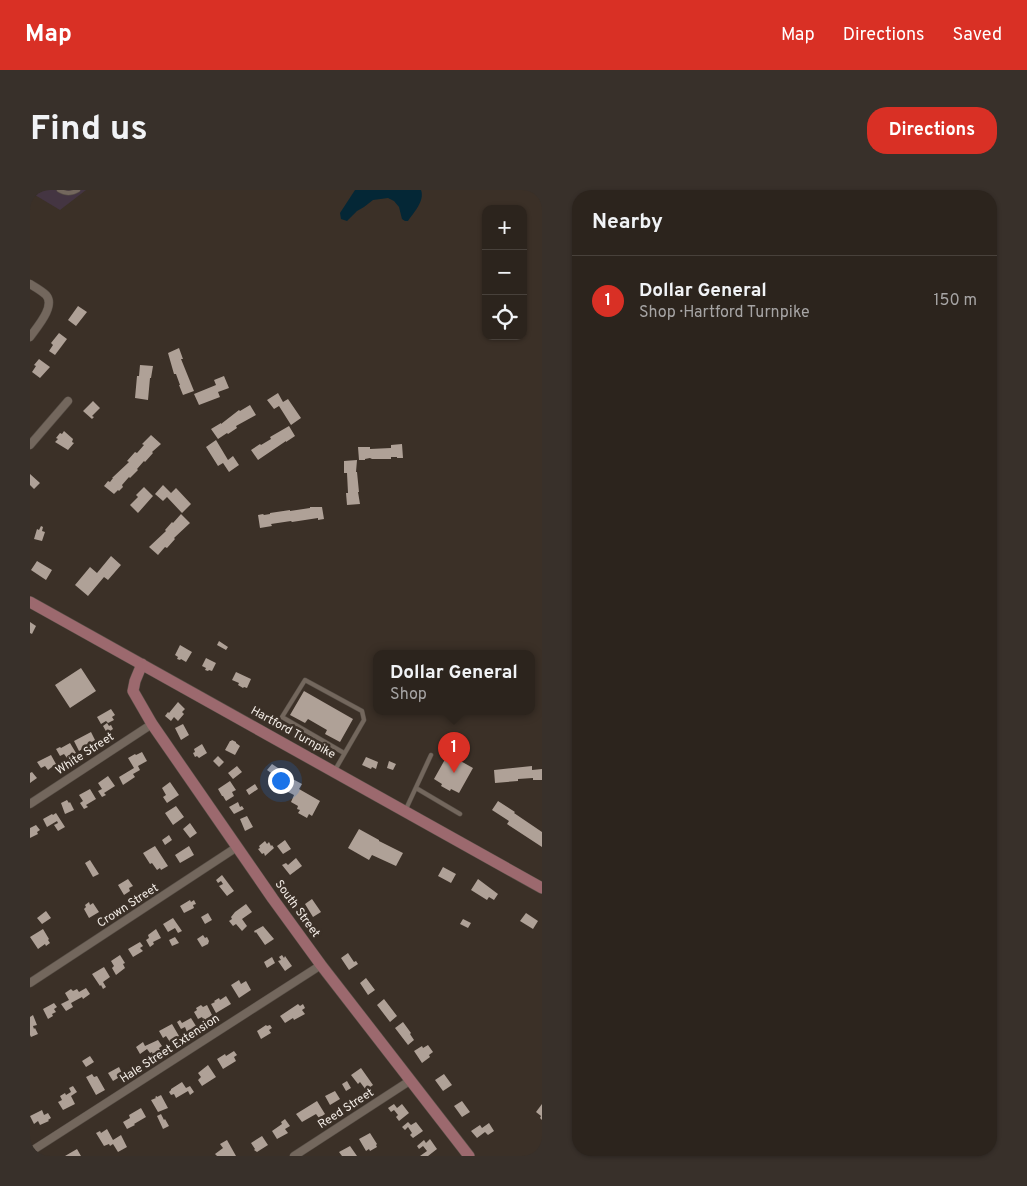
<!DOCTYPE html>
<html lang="en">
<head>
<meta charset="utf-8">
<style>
  :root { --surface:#2c241d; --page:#38302a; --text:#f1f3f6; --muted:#a6a4a4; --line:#48413b; --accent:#d93025 }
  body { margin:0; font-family:Overpass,sans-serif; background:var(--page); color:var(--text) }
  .controls { position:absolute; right:15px; top:15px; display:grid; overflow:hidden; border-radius:10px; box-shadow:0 1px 4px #0004 }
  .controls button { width:45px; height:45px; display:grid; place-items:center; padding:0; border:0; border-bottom:1px solid var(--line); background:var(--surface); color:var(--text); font:25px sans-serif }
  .you { position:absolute; left:250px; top:590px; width:18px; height:18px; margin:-12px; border:4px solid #fff; border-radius:50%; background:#1a73e8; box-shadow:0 0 0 8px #1a73e833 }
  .badge { display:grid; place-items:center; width:32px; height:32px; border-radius:50%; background:var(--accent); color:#fff; font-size:16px; font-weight:700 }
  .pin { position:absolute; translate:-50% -41px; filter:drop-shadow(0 1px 2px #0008) }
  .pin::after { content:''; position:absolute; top:26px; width:18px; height:15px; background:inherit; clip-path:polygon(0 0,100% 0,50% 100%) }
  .popup { position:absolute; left:343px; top:460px; width:162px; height:65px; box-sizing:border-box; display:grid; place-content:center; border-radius:10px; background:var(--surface); filter:drop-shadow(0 1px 4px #0005); font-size:16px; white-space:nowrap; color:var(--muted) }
  .popup b { font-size:19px; color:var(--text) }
  .popup::after { content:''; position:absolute; left:50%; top:100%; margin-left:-10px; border:10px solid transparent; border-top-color:var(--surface) }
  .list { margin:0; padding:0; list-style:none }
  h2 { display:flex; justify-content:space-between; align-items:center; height:65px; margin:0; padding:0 20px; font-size:21px }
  h2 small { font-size:16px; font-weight:400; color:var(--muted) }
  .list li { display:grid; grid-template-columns:32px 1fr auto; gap:15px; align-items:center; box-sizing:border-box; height:90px; padding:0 20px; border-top:1px solid var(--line) }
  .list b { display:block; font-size:19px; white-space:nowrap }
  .list p { margin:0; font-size:16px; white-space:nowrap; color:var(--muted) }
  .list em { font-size:16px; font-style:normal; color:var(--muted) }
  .icon { flex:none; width:28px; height:28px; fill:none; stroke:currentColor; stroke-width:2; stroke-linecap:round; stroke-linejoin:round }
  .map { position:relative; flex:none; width:512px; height:966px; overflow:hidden; border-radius:20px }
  header { display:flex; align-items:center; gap:30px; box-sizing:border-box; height:70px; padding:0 25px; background:var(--accent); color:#fff }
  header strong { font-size:24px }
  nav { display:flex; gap:28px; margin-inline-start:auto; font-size:18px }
  .intro { display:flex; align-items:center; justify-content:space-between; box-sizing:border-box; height:120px; padding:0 30px }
  h1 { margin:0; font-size:35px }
  .button { padding:12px 22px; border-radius:20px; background:var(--accent); color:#fff; font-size:18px; font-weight:700 }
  main { display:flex; gap:30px; padding:0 30px }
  aside { flex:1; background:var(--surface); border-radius:20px; box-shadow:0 1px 4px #0004 }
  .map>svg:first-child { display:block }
  .commercial { fill:#443542 }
  .water { fill:#042736 }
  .building { fill:#afa197 }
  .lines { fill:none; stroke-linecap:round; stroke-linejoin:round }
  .lane-casing { stroke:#584f47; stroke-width:5 }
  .street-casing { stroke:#584f47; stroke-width:9 }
  .secondary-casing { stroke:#584f47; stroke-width:12 }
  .lane { stroke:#73675d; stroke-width:4 }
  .street { stroke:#73675d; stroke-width:8 }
  .secondary { stroke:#9c696e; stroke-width:11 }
  .labels { text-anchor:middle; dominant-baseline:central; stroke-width:5; stroke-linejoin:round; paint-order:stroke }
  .street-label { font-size:12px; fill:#f2ebe5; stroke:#3b3027 }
</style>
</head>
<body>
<header>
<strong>Map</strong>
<nav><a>Map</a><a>Directions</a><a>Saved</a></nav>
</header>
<div class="intro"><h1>Find us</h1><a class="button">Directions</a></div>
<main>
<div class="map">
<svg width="512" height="966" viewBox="0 0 512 966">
  <rect width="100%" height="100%" fill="#3b3027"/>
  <path class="commercial" d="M0 0H56L30 20 0 2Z"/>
  <path class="water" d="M325 0H391C395 11 384 22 378 31H375L372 29 369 17 364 11 358 8 343 10 334 17 327 21 317 31 311 29 310 23Z"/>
  <path class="building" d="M48 116 57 122 46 136 38 130Z
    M29 143 37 149 25 165 19 161 23 155 21 153Z
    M149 158 153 169H151L164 201 153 205 149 195H150L146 184H144L138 163Z
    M9 169 20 177 10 188 2 182 6 176 4 175Z
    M110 175 123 176 121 188H120L118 210 105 208 107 186H109Z
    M194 186 199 198 188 202 190 207 169 215 164 204 186 195 184 190Z
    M248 203 253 212 258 209 271 228 261 235 249 216 244 219 237 210Z
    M63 211 70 218 62 226 64 227 62 229 53 221Z
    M220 215 226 225 206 236 207 238 198 244 197 243 188 249 181 239 191 233V234L209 220 210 221Z
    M259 236 265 246 256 252V251L228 270 221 260 230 254 231 255 241 249 240 247Z
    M34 241 43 249 42 252 44 253 38 260 25 252 28 249 26 248 30 243 32 244Z
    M121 245 131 254 122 262 123 263 115 272 114 271 107 279 108 280 100 288 99 287 92 295 93 297 89 301 88 300 84 304 74 296 78 291 80 292 83 288H82L99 272 97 271 105 262 107 263 114 255 112 254Z
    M186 250 198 270 203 266 209 275 199 282 193 273 188 276 176 257Z
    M372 254 373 268H367V267H361V269H342L340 268 335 269V270H329L328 257H340V259L361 258V255Z
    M327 270 326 282H327L329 302H328L330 314 317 315 316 303H318L317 283H314V271Z
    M0 284 10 293 4 299 0 295Z
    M133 295 141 303 146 298 161 314 152 323 137 307 133 311 125 304Z
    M114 297 123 306 108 323 100 315 108 307 106 305Z
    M280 317H292L294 329 288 330V328L262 332 261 331 241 334 242 336 230 338 228 325 233 324 234 325 240 324V323L260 320V321L280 318Z
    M151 324 160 333 144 348 145 349 137 358 135 357 128 365 119 357 136 341 135 340 142 332 143 333Z
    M11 336 13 337 12 341 15 342 12 351 4 349 7 339 9 340Z
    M81 366 91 375 78 390 74 387 58 406 45 395 60 377 67 383Z
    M7 371 22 380 16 390 1 380Z
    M0 432 6 436 2 444 0 443Z
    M189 451 198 457 196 460 187 455Z
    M150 455 162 462 156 472 151 469 150 470 147 469 148 467 145 465Z
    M176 468 186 473 182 481 179 480 178 481 175 480 176 478 172 476Z
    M51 478 66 501 40 518 25 495Z
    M206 482 221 489 217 498 214 497 213 498 208 495 209 493 202 490Z
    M274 501 323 529 310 552 295 544 297 540 278 529 275 533 260 525Z
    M148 512 155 519 152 522 154 524 148 531 144 527 141 531 135 526 138 522 139 523Z
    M81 519 85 525 82 527 84 530 78 533 76 531 71 534 67 527Z
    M77 533 79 536 81 535 83 539 77 543 73 536Z
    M153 534 159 545 151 550 145 538Z
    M61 542 65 550 60 553 61 554 49 561 44 551Z
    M202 550 206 552V553L210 556 205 565 195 560 200 551H201Z
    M40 553 46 563 37 568 34 564 30 566 26 559 30 557 31 558Z
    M172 554 177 563 169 568 167 566 165 567 163 563 165 562 164 559Z
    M112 562 117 571 108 576 110 580 103 584 105 587 93 595 89 587 104 578 98 568 105 564 106 565Z
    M418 564 443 578 429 603 421 599 420 601 411 596 412 594 404 589Z
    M21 565 26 574 18 580 15 576 11 578 7 572Z
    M188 566 194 572 189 577 183 571Z
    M336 567 348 572 346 579 342 577 341 579 332 575Z
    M359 571 366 574 363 580 357 578Z
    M242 574 251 580 249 583 250 584 248 588 237 580Z
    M207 576 212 582 203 589 198 583Z
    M502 576V580L512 579V590H503V588L488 589V591L465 593 464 580Z
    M2 582 7 588 0 593V583Z
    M78 586 85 596 74 603 76 605 72 607 68 601 72 599 68 593Z
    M257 586 272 594 269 599 290 611 282 626 279 624 277 628 268 623 270 620 267 619 268 616 261 612 264 605 250 598Z
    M200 591 206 600 202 602 204 606 196 611 193 606H192L188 599Z
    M140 592 149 605 137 613 133 607 136 605 132 598Z
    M225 594 228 599 219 605 216 600Z
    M60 599 66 609 56 615 58 617 54 619 50 613 53 611 49 605Z
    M37 610 39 613 40 612 44 620 35 624 31 613Z
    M468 611 485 622 484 623 512 642V657L477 634 479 631 462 620Z
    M208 612 210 617 212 616 214 619 204 624 199 617Z
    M146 616 154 627 143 635 135 623Z
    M26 623 35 637 28 641 24 635 28 633 26 629 27 631 17 637 13 629 22 624 23 625Z
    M217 626 223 637 215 641 210 629Z
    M160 633 167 643 160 648 153 639Z
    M6 635 10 640 7 642 8 644 0 648V638Z
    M329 639 349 650V651L373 663 366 676 342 665 339 670 318 658Z
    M139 645 142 650 135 655 132 650Z
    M255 650 261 659 253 664 247 656Z
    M235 651 237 654 239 652 241 656 242 655 244 658 235 666 234 663 232 664 228 659 230 658 229 656Z
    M125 656 138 676 131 680 130 678 127 680 122 673 120 674 113 663Z
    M159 656 164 665 150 673 145 665Z
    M266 668 272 676 260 685 252 675 256 673 258 675Z
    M60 670 69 684 63 687 55 673Z
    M413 677 426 684 421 693 408 686Z
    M192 685 204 701 197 706 189 696 193 694 191 691 188 693 186 690Z
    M98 689 103 696 99 698 100 701 94 705 88 695Z
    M448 689 468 704 464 710 459 707 457 710 441 700Z
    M282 709 291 722 283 727 275 714Z
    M160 710 161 712 164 710 166 714 163 715 164 718 154 723 150 716Z
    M59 712 60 715 63 713 69 722 59 728 54 719 56 717 55 715Z
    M216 714 222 722 212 729 217 736 212 741 206 734 203 736 199 731 202 729 201 727 205 722Z
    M16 721 21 728 12 734 7 728Z
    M178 723 182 730 175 734 171 727Z
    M496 723 508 731 503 739 490 731Z
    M143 728 152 741 148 743 145 738 138 742 133 734Z
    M433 729 441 733 438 738 430 734Z
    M233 736 244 749 235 755 226 742 225 743 224 741Z
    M13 739 19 749 18 750 20 753 16 756 15 754 8 759 0 747Z
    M126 739 131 748 123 752 124 754 120 757 116 750 119 748 118 745Z
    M173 745 175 748 177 747 179 751 178 754 172 757 167 749Z
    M145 747 149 753 142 756 139 750Z
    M110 752 113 756 110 758 113 761 103 767 98 759Z
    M318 763 324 772 326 771 328 774 319 780 311 768Z
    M90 765 95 773 93 774 95 778 86 785 82 778 84 776 81 771Z
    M252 765 254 768 255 766 262 776 255 781 248 771 251 770 249 767Z
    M242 767 245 773 237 778 234 772Z
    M74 777 80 787 73 792 76 797 73 799 71 795 70 796 62 784Z
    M336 788 345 800 338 805 330 793Z
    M209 790 211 794 216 791 221 800 209 808 201 795Z
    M56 798 60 804 53 809 52 807 41 813 43 817 36 821 31 814 39 810 35 803 41 799 43 801 47 799 49 802Z
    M196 806 201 814 186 823 181 814 185 812 184 811 189 808 190 810Z
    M354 809 367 826 360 832 347 815Z
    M24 813 27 817 24 819 26 822 22 824 23 826 18 829 13 819Z
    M268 814 270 816 273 814 275 818 272 820 275 824 264 830 263 828 255 833 250 826Z
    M171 815 173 817 177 815 182 825 174 831 172 827 168 829 164 822 167 820 166 818Z
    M3 825 7 835 3 836 4 839 5 838 8 844 1 847 0 845V827Z
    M161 828 166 836 157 842 155 837 151 839 147 832 150 830 152 833Z
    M373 832 381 843 380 844 384 850 378 855 365 838Z
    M142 834 149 846 145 848 146 850 140 852 136 846 133 848 129 841Z
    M236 835 237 836 240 835 242 838 239 840 241 843 231 849 227 841Z
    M128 850 132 856 129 858 130 860 123 865 122 862 120 863 117 859 110 864 106 857 113 852 115 856Z
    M398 855 403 862 399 865 400 867 392 873 384 861 392 856 393 858Z
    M204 861 207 865 204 867 206 871 193 879 187 869 195 864 196 866Z
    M60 866 64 872 56 877 52 871Z
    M178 875 186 887 172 896 168 890 171 887 168 883Z
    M89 877 93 885 83 891 78 883Z
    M331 878 343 895 336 900 330 892 328 894 321 885Z
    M62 884 64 887 67 886 75 900 66 905 56 887Z
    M414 884 422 895 413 901 405 890Z
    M317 891 321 898 316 901 312 894Z
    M152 892 156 898 160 896 164 902 160 905 158 901 146 908 144 904 141 905 139 902 141 900V899Z
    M43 896 47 902 41 906 45 914 33 920 28 912 32 910 30 906 35 903 36 905 41 902 39 898Z
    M305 901 310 909 300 915 295 906Z
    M131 905 138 918 128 922 121 910 126 908 125 907 127 906V907Z
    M287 911 295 924 289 928 286 924 272 932 266 924Z
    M432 911 440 922 432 927 424 916Z
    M364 914 367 918 372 914 379 923 369 931 366 927 368 925 364 920 361 922 358 918Z
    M512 914V930L510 928 511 926 506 922Z
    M111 918 116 927 104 934 105 935 97 939 93 932 100 928 99 925Z
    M12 920 14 925 18 923 21 928 18 930 19 931 10 935 8 931 4 934 0 926Z
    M131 924 134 930 135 929 139 936 133 939 127 926Z
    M255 929 260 936 255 939 258 943 247 949 242 941 252 934 251 932Z
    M378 932 381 935 386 932 393 941 383 948 380 945 382 943 378 937 375 940 372 937Z
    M459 933 464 941 458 945 455 942 447 948 441 941 450 935 452 938Z
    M77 939 83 950 91 945 97 957 88 962 83 954 80 956 79 954 74 956 66 943 70 941 71 943Z
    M340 943 347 954 346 955 347 957 340 961 339 959 336 961 329 949Z
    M232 946 238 955 227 962 224 960 225 959 221 953Z
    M400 949 407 959 398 966H390L397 961 393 956 389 959 387 956 394 950 396 953Z
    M197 950 206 966H187L185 964 193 958 190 954Z
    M320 956 327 966H312L309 962Z
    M47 959 51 966H35Z"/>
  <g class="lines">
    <g class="lane-casing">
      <path id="lane" d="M29 0C36 4 41 4 48 0
        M305 580 334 530 332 521 275 490 252 527 314 563
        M386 598 430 624
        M376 619 401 565"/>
    </g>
    <g class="street-casing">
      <path id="street" d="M0 94C5 97 12 101 16 105 26 116 7 137 0 147
        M0 255 38 211
        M0 614 122 534
        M0 793 207 657
        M0 962 291 775
        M264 966 381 890"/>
    </g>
    <g class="secondary-casing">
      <path id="secondary" d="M0 412 512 698
        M112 474 105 491 103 501 122 534 243 709 291 775 439 966"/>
    </g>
    <use href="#lane" class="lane"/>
    <use href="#street" class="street"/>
    <use href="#secondary" class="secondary"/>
  </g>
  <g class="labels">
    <g class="street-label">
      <text transform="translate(263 543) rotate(29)">Hartford Turnpike</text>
      <text transform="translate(55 564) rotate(-33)">White Street</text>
      <text transform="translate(98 716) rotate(-33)">Crown Street</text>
      <text transform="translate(267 719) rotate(54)">South Street</text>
      <text transform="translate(140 859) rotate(-33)">Hale Street Extension</text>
      <text transform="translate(316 919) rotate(-33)">Reed Street</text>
    </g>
  </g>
</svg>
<div class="controls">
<button>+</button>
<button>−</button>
<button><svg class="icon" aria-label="locate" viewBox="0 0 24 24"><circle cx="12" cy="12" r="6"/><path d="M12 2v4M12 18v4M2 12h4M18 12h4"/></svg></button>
</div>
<div class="you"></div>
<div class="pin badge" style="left:424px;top:583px">1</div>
<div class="popup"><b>Dollar General</b>Shop</div>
</div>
<aside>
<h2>Nearby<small></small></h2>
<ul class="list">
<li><span class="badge">1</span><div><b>Dollar General</b><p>Shop · Hartford Turnpike</p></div><em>150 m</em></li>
</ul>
</aside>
</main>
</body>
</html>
